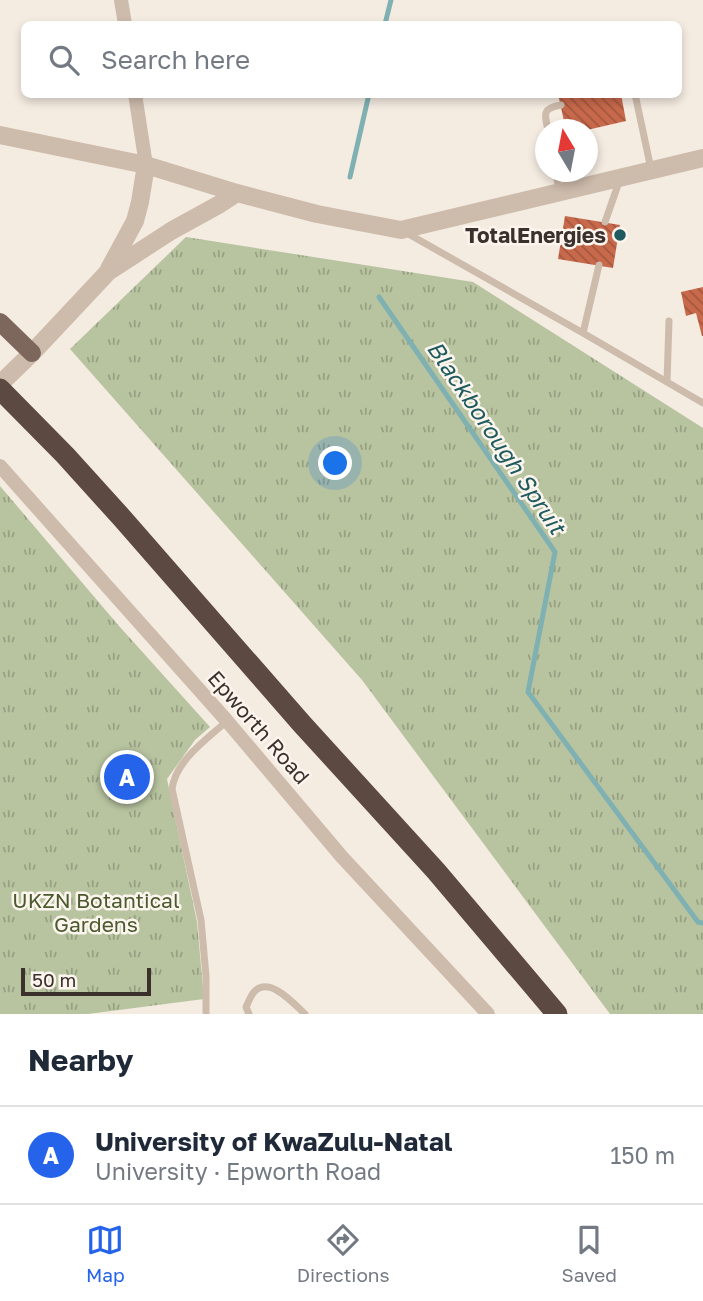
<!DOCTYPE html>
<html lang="en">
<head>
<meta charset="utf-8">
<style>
  :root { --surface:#fff; --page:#f6f6f7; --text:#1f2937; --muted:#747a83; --line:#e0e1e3; --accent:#2563eb }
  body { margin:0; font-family:"Golos Text",sans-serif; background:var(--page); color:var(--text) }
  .compass { position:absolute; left:535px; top:119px; width:63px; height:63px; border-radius:50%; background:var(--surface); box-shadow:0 4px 10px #0003; rotate:350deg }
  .scale { position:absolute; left:21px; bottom:18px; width:130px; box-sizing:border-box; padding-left:7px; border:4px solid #3b302b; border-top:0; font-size:19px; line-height:24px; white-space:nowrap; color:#3b302b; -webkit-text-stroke:5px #fbf5ee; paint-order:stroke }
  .you { position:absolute; left:336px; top:464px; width:24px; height:24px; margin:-18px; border:5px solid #fff; border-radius:50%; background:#1a73e8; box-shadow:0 0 0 10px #1a73e833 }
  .badge { display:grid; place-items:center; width:46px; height:46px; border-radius:50%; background:var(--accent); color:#fff; font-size:23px; font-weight:700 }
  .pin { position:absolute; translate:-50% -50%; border:4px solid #fff; box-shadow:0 2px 7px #0006 }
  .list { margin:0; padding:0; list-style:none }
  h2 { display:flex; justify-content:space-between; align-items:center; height:91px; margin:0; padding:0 28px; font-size:30px }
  h2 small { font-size:23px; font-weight:400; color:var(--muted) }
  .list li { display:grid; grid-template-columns:46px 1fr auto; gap:21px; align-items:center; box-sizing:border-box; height:98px; padding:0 28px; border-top:2px solid var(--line) }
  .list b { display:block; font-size:26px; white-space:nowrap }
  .list p { margin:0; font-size:23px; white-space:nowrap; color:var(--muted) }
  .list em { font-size:23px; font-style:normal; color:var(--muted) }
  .icon { flex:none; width:38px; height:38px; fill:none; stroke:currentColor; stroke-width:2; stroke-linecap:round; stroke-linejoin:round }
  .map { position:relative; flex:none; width:703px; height:1014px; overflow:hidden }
  .search { position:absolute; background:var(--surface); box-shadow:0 4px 10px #0003; left:21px; right:21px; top:21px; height:77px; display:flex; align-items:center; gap:18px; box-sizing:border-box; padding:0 24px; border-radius:10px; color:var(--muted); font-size:26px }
  .sheet { height:189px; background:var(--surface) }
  nav { display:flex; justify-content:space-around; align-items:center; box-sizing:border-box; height:98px; border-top:2px solid var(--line); background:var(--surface); font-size:19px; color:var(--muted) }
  nav a { display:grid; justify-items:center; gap:4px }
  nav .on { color:var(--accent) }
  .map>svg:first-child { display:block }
  .grass { fill:url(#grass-tufts) }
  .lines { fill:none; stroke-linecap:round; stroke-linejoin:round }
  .stream { stroke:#7fb0b2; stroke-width:5 }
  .building { fill:url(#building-back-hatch) }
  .service { stroke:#cdbbac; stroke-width:7 }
  .minor { stroke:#cdbbac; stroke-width:14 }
  .tertiary { stroke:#cdbbac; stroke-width:18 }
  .primary { stroke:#7d675c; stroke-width:18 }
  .motorway { stroke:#5c4a42; stroke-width:21 }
  .poi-dot { fill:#1f5a5e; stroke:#fbf5ee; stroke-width:2.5 }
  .labels { text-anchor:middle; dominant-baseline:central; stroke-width:5; stroke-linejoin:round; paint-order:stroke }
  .poi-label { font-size:21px; font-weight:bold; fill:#3b302b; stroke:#fbf5ee; text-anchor:end }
  .street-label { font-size:21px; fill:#3b302b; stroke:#fbf5ee }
  .park-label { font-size:21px; fill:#4a5a2e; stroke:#fbf5ee }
  .water-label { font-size:23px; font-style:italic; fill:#1f5a5e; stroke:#fbf5ee }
</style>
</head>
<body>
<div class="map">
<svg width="703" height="1014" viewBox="0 0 703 1014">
  <defs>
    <pattern id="grass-tufts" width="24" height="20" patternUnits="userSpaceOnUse" patternTransform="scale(1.75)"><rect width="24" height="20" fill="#b8c4a0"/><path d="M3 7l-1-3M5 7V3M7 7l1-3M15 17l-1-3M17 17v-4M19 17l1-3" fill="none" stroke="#97a083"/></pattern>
    <pattern id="building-back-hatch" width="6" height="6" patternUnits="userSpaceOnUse" patternTransform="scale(1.75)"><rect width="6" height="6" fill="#c8694b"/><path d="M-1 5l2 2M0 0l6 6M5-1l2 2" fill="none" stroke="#a4573f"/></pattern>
  </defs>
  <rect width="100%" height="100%" fill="#f4ebe1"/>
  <path class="grass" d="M186 237 473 282 703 428V1014H610L362 680 70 349Z
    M0 486 119 626 210 727 195 740 167 779 197 922 204 999 88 1014H0Z"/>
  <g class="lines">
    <path class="stream" d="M385 24 391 0
      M350 177 369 94
      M379 297 555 552 528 692 698 922 703 923"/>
  </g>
  <path class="building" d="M558 94H621L626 121 587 130H566Z
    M565 216 620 225 613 268 558 259Z
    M703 287V336H702L696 313 686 316 681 292Z"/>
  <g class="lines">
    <path class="service" d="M635 94 651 169
      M548 130C544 113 543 108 561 105
      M556 172 559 192
      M605 222 619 182
      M405 232 583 333 703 403
      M583 333 599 265
      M667 382 669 321
      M206 1014V976L201 920 172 789C176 760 206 740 227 721
      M249 1014 246 1007C248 1003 251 995 254 992 269 975 294 1004 305 1014"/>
    <path class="minor" d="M121 0 125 24
      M135 94 146 165
      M0 466 227 721 342 857 488 1014"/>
    <path class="tertiary" d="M0 135 146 165 237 193 317 214 401 230 703 158
      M109 269 135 221 140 202 146 165
      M0 384 32 353 108 272 171 231 220 204 237 193"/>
    <path class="primary" d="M0 322 32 353"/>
    <path class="motorway" d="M0 389 65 455 122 518 302 724 436 871 557 1014"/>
  </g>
  <circle class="poi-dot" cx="620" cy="235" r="7"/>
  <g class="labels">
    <g class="poi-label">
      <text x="606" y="235">TotalEnergies</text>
    </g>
    <g class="street-label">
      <text transform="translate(259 727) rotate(49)">Epworth Road</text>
    </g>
    <g class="park-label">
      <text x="96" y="900">UKZN Botantical<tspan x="96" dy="24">Gardens</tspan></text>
    </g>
    <g class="water-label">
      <text transform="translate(497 437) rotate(56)">Blackborough Spruit</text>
    </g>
  </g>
</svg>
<svg class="compass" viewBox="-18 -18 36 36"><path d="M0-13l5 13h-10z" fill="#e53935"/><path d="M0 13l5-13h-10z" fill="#747a83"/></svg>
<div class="scale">50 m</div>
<div class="you"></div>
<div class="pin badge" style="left:127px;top:777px">A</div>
<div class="search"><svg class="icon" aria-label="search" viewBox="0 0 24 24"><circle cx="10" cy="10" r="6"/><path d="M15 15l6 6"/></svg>Search here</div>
</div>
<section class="sheet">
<h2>Nearby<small></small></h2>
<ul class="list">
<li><span class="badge">A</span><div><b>University of KwaZulu-Natal</b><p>University · Epworth Road</p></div><em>150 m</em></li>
</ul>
</section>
<nav>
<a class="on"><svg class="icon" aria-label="map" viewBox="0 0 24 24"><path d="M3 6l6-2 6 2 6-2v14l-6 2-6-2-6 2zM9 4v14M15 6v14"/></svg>Map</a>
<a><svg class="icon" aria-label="directions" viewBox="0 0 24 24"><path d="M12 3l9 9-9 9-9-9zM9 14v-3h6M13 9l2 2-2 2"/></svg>Directions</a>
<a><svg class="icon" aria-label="saved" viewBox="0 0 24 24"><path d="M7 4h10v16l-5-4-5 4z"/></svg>Saved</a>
</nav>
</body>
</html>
